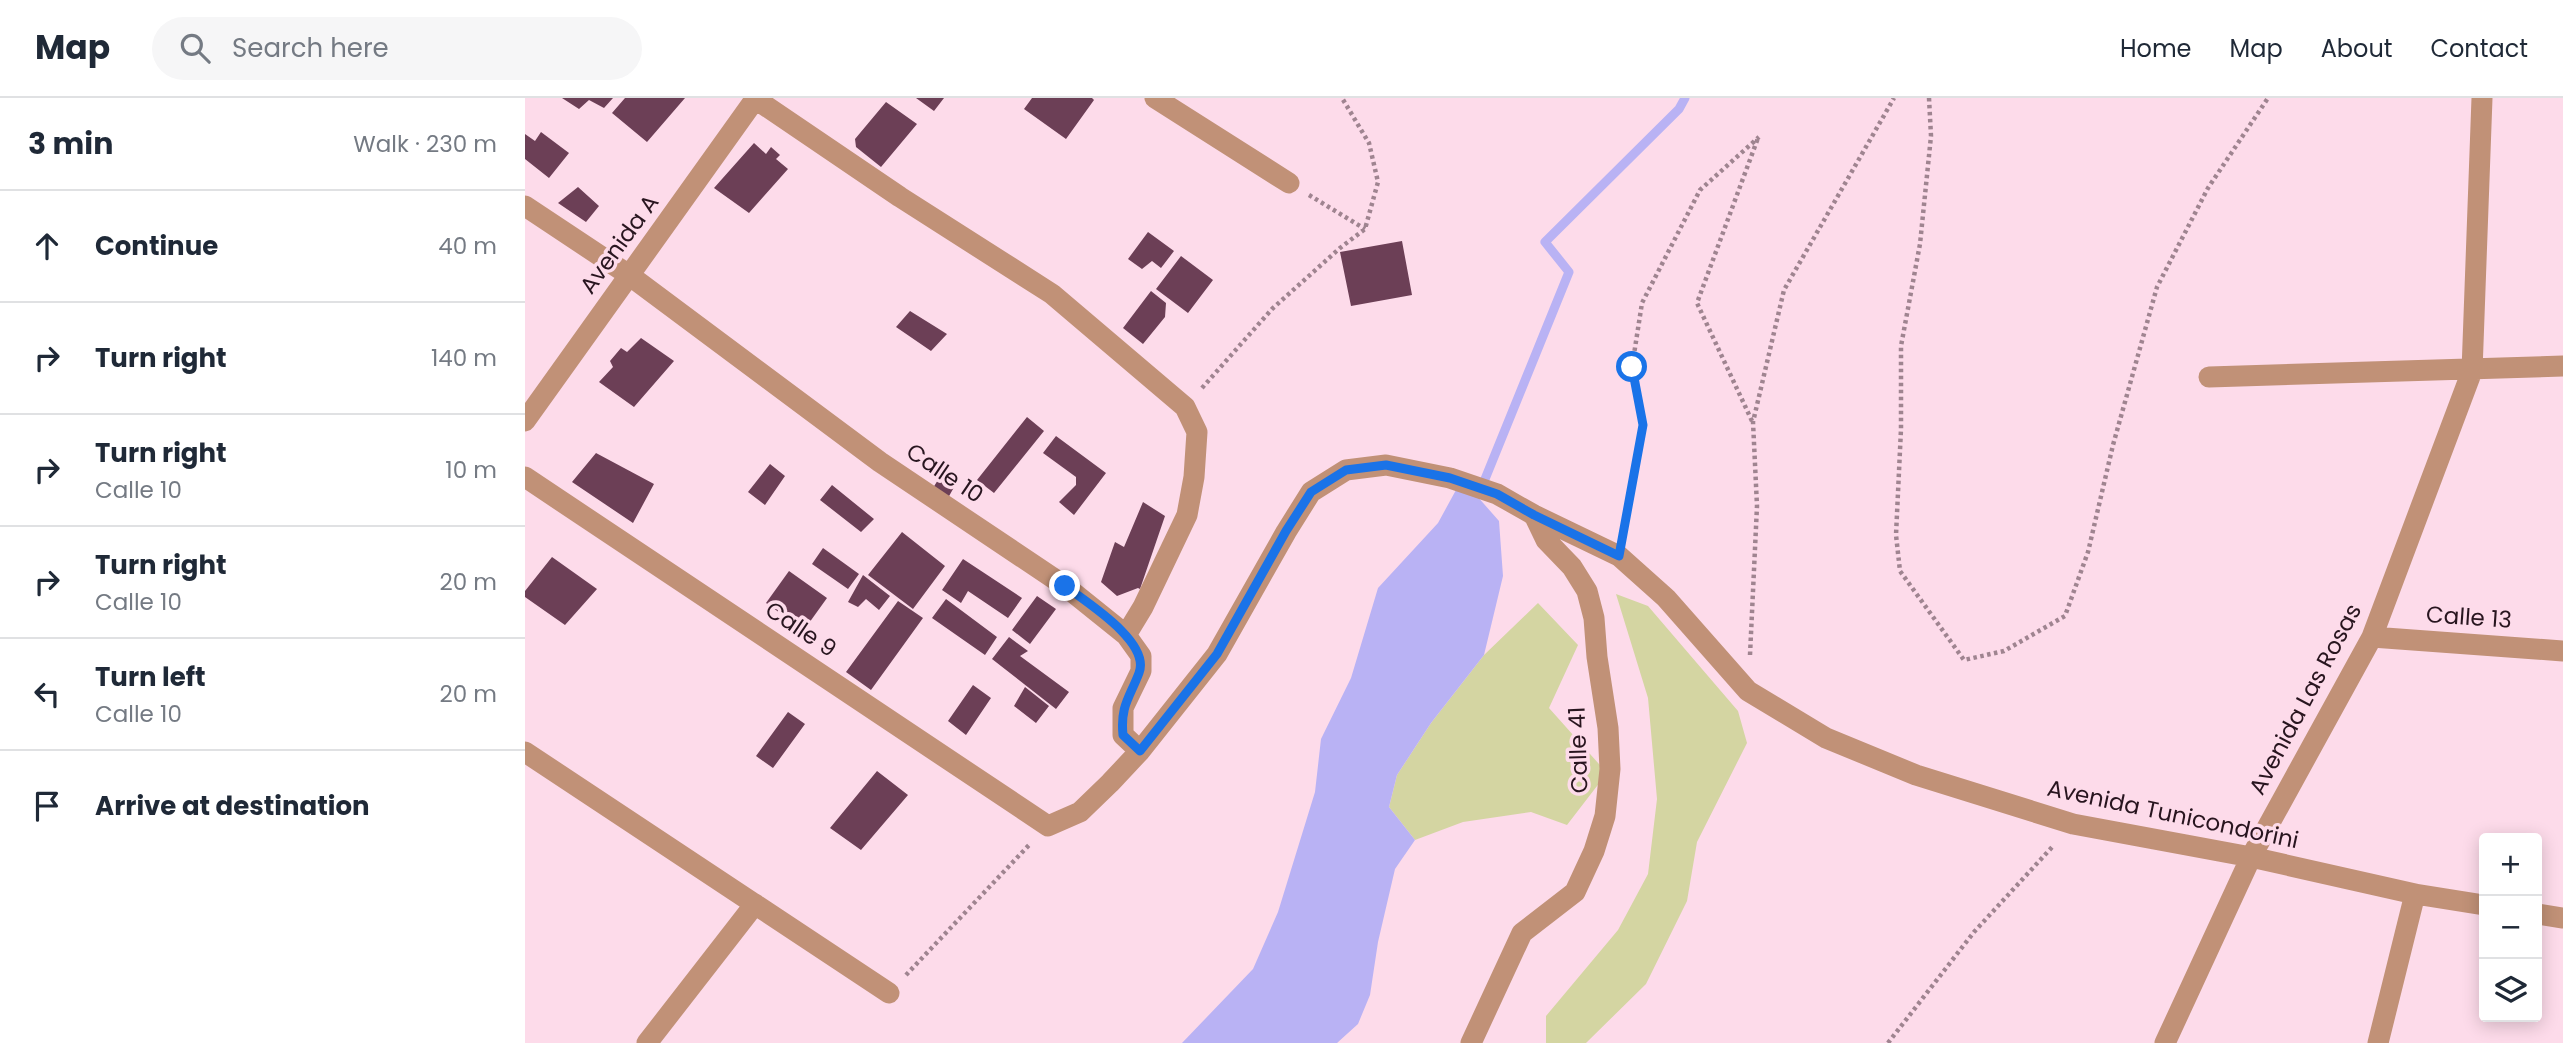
<!DOCTYPE html>
<html lang="en">
<head>
<meta charset="utf-8">
<style>
  :root { --surface:#fff; --page:#f6f6f7; --text:#1f2937; --muted:#747a83; --line:#e0e1e3 }
  body { margin:0; font-family:Poppins,sans-serif; background:var(--page); color:var(--text) }
  .controls { position:absolute; right:21px; bottom:21px; display:grid; overflow:hidden; border-radius:7px; box-shadow:0 4px 18px #0003 }
  .controls button { width:63px; height:63px; display:grid; place-items:center; padding:0; border:0; border-bottom:2px solid var(--line); background:var(--surface); color:var(--text); font:35px sans-serif }
  .stop { position:absolute; width:21px; height:21px; margin:-16px; border:5px solid #1a73e8; border-radius:50%; background:#fff }
  .stop.end { background:#1a73e8; border-color:#fff; box-shadow:0 2px 7px #0008 }
  .list { margin:0; padding:0; list-style:none }
  h2 { display:flex; justify-content:space-between; align-items:center; height:91px; margin:0; padding:0 28px; font-size:30px }
  h2 small { font-size:23px; font-weight:400; color:var(--muted) }
  .list li { display:grid; grid-template-columns:46px 1fr auto; gap:21px; align-items:center; box-sizing:border-box; height:112px; padding:0 28px; border-top:2px solid var(--line) }
  .list b { display:block; font-size:26px; white-space:nowrap }
  .list p { margin:0; font-size:23px; white-space:nowrap; color:var(--muted) }
  .list em { font-size:23px; font-style:normal; color:var(--muted) }
  .icon { flex:none; width:38px; height:38px; fill:none; stroke:currentColor; stroke-width:2; stroke-linecap:round; stroke-linejoin:round }
  .map { position:relative; flex:none; width:2038px; height:945px; overflow:hidden }
  header { display:flex; align-items:center; gap:42px; box-sizing:border-box; height:98px; padding:0 35px; background:var(--surface); border-bottom:2px solid var(--line) }
  header strong { font-size:33px }
  nav { display:flex; gap:38px; margin-inline-start:auto; font-size:24px }
  .search { width:490px; height:63px; background:var(--page); display:flex; align-items:center; gap:18px; box-sizing:border-box; padding:0 24px; border-radius:38px; color:var(--muted); font-size:26px }
  main { display:flex }
  aside { flex:1; background:var(--surface) }
  .map>svg:first-child { display:block }
  .green { fill:#d4d5a2 }
  .water { fill:#b9b2f4 }
  .lines { fill:none; stroke-linecap:round; stroke-linejoin:round }
  .stream { stroke:#b9b2f4; stroke-width:9 }
  .building { fill:#6c3f56 }
  .path { stroke:#9f8490; stroke-width:4.5; stroke-dasharray:3.5 3.5; stroke-linecap:butt }
  .minor { stroke:#c19177; stroke-width:21 }
  .route { stroke:#1a73e8; stroke-width:9 }
  .labels { text-anchor:middle; dominant-baseline:central; stroke-width:7; stroke-linejoin:round; paint-order:stroke }
  .street-label { font-size:23px; fill:#28151f; stroke:#fddbea }
</style>
</head>
<body>
<header>
<strong>Map</strong>
<div class="search"><svg class="icon" aria-label="search" viewBox="0 0 24 24"><circle cx="10" cy="10" r="6"/><path d="M15 15l6 6"/></svg>Search here</div>
<nav><a>Home</a><a>Map</a><a>About</a><a>Contact</a></nav>
</header>
<main>
<aside>
<h2>3 min<small>Walk · 230 m</small></h2>
<ul class="list">
<li><svg class="icon" aria-label="ahead" viewBox="0 0 24 24"><path d="M12 20V5M6 11l6-6 6 6"/></svg><div><b>Continue</b></div><em>40 m</em></li>
<li><svg class="icon" aria-label="right" viewBox="0 0 24 24"><path d="M7 20v-9h11M14 6l5 5-5 5"/></svg><div><b>Turn right</b></div><em>140 m</em></li>
<li><svg class="icon" aria-label="right" viewBox="0 0 24 24"><path d="M7 20v-9h11M14 6l5 5-5 5"/></svg><div><b>Turn right</b><p>Calle 10</p></div><em>10 m</em></li>
<li><svg class="icon" aria-label="right" viewBox="0 0 24 24"><path d="M7 20v-9h11M14 6l5 5-5 5"/></svg><div><b>Turn right</b><p>Calle 10</p></div><em>20 m</em></li>
<li><svg class="icon" aria-label="left" viewBox="0 0 24 24"><path d="M17 20v-9H6M10 6l-5 5 5 5"/></svg><div><b>Turn left</b><p>Calle 10</p></div><em>20 m</em></li>
<li><svg class="icon" aria-label="arrive" viewBox="0 0 24 24"><path d="M6 21V4h12l-3 4 3 4H6"/></svg><div><b>Arrive at destination</b></div></li>
</ul>
</aside>
<div class="map">
<svg width="2038" height="945" viewBox="0 0 2038 945">
  <rect width="100%" height="100%" fill="#fddbea"/>
  <path class="green" d="M1091 496 1123 508 1213 613 1222 645 1172 744 1162 803 1121 886 1061 945H1021V918L1093 832 1123 776 1132 701 1123 600Z
    M1013 505 1053 547 1024 610 1082 675 1042 727 1006 714 938 724 890 742 864 709 872 677 906 625 959 557Z"/>
  <path class="water" d="M937 381 974 423 978 478 959 557 906 625 872 677 864 709 890 742 870 771 853 844 845 897 833 926 812 945H657L728 871 753 814 790 694 796 641 826 580 853 490 913 425Z"/>
  <g class="lines">
    <path class="stream" d="M956 391 1044 174 1020 144 1154 11 1160 0"/>
  </g>
  <path class="building" d="M37 0H88L79 10 64 2 54 11Z
    M100 0H160L122 44 87 15Z
    M391 0H419L409 13Z
    M507 0H567L569 2 541 41 499 11Z
    M361 4 392 26 356 69 331 49 330 41Z
    M16 34 44 55 24 80 0 61V36L10 43Z
    M229 45 241 56 246 49 255 57 251 61 263 71 224 115 189 90Z
    M53 89 74 108 61 124 33 105Z
    M623 134 649 153 636 170 627 163 617 171 603 161Z
    M877 143 887 197 826 208 815 154Z
    M656 158 688 182 663 215 631 191Z
    M626 193 641 205 640 219 618 246 598 230Z
    M385 213 422 236 406 253 371 229Z
    M116 240 149 263 109 309 74 284 88 269 85 263 96 250 102 254Z
    M502 319 519 333 469 395 452 382Z
    M531 338 581 375 549 417 534 404 551 387V379L518 355Z
    M71 355 129 386 108 425 47 384Z
    M245 366 260 378 240 407 223 394Z
    M419 372 433 382 423 400 408 390Z
    M307 387 349 421 336 434 295 402Z
    M618 404 640 418 615 491 613 490 592 498 576 484 590 444 599 449Z
    M377 434 420 468 388 511 343 477Z
    M298 450 334 476 323 491 287 466Z
    M27 459 72 491 40 527 0 499V493Z
    M438 461 497 500 483 520 443 493 436 505 417 492Z
    M264 473 302 500 279 532 241 505Z
    M338 477 365 498 354 512 341 501 333 509 323 504Z
    M512 498 531 511 505 546 487 532Z
    M421 501 472 539 460 557 407 520Z
    M373 503 398 520 346 592 321 574Z
    M484 539 503 553 495 558 544 594 531 611 467 561Z
    M448 587 466 600 441 637 423 623Z
    M500 589 524 608 511 625 489 608Z
    M263 614 280 626 248 670 231 658Z
    M352 673 383 697 336 752 305 730Z"/>
  <g class="lines">
    <path class="path" d="M1404 0 1406 38 1395 146 1376 248V331L1371 437 1375 473 1439 562 1479 553 1540 518 1563 454 1588 347 1632 189 1683 90 1743 0
      M784 97 840 131
      M677 290 747 211 815 150 840 131 853 84 844 45 817 0
      M1227 323 1172 205 1233 40
      M1099 432 1118 327 1107 269 1117 205 1175 92 1234 39
      M1225 557 1232 408 1228 324 1259 192 1369 0
      M381 877 505 746
      M1363 945 1449 834 1529 747"/>
    <path class="minor" d="M229 0 375 99 527 196 660 309 672 334 669 379 662 417 618 509 601 537
      M630 0 764 85
      M0 108 104 177 355 364 540 488 601 537 616 558V573L598 610V637L615 653
      M1684 279 2038 268
      M0 323 231 0
      M0 379 523 728 555 714 585 685 615 653 692 556 761 434 786 394 821 372 861 367 925 380 972 396 1009 417 1094 458 1141 500 1223 593 1301 640 1391 677 1548 726 1726 759 1890 796 1959 807
      M1847 539 2038 553
      M0 654 364 895
      M2012 816 2038 820
      M122 945 230 806
      M946 945 997 835 1050 794 1069 753 1080 718 1085 671 1083 630 1072 559 1069 520 1062 493 1047 469 1021 442 1009 417
      M1640 945 1726 759 1847 539 1947 273 1957 0
      M1853 945 1890 796"/>
  </g>
  <g class="lines">
    <path class="route" d="M540 488C561 504 626 544 614 575 605 599 595 608 598 637L615 653 692 556 761 433 786 394 821 372 861 367 925 380 972 396 1009 417 1094 458 1118 327 1107 269"/>
  </g>
  <g class="labels">
    <g class="street-label">
      <text transform="translate(94 146) rotate(-54)">Avenida A</text>
      <text transform="translate(420 375) rotate(34)">Calle 10</text>
      <text transform="translate(1944 519) rotate(4)">Calle 13</text>
      <text transform="translate(276 531) rotate(34)">Calle 9</text>
      <text transform="translate(1780 601) rotate(-62)">Avenida Las Rosas</text>
      <text transform="translate(1053 652) rotate(-92)">Calle 41</text>
      <text transform="translate(1648 716) rotate(12)">Avenida Tunicondorini</text>
    </g>
  </g>
</svg>
<div class="controls">
<button>+</button>
<button>−</button>
<button><svg class="icon" aria-label="layers" viewBox="0 0 24 24"><path d="M12 4l9 5-9 5-9-5zM3 14l9 5 9-5"/></svg></button>
</div>
<div class="stop" style="left:1107px;top:269px"></div>
<div class="stop end" style="left:540px;top:488px"></div>
</div>
</main>
</body>
</html>
